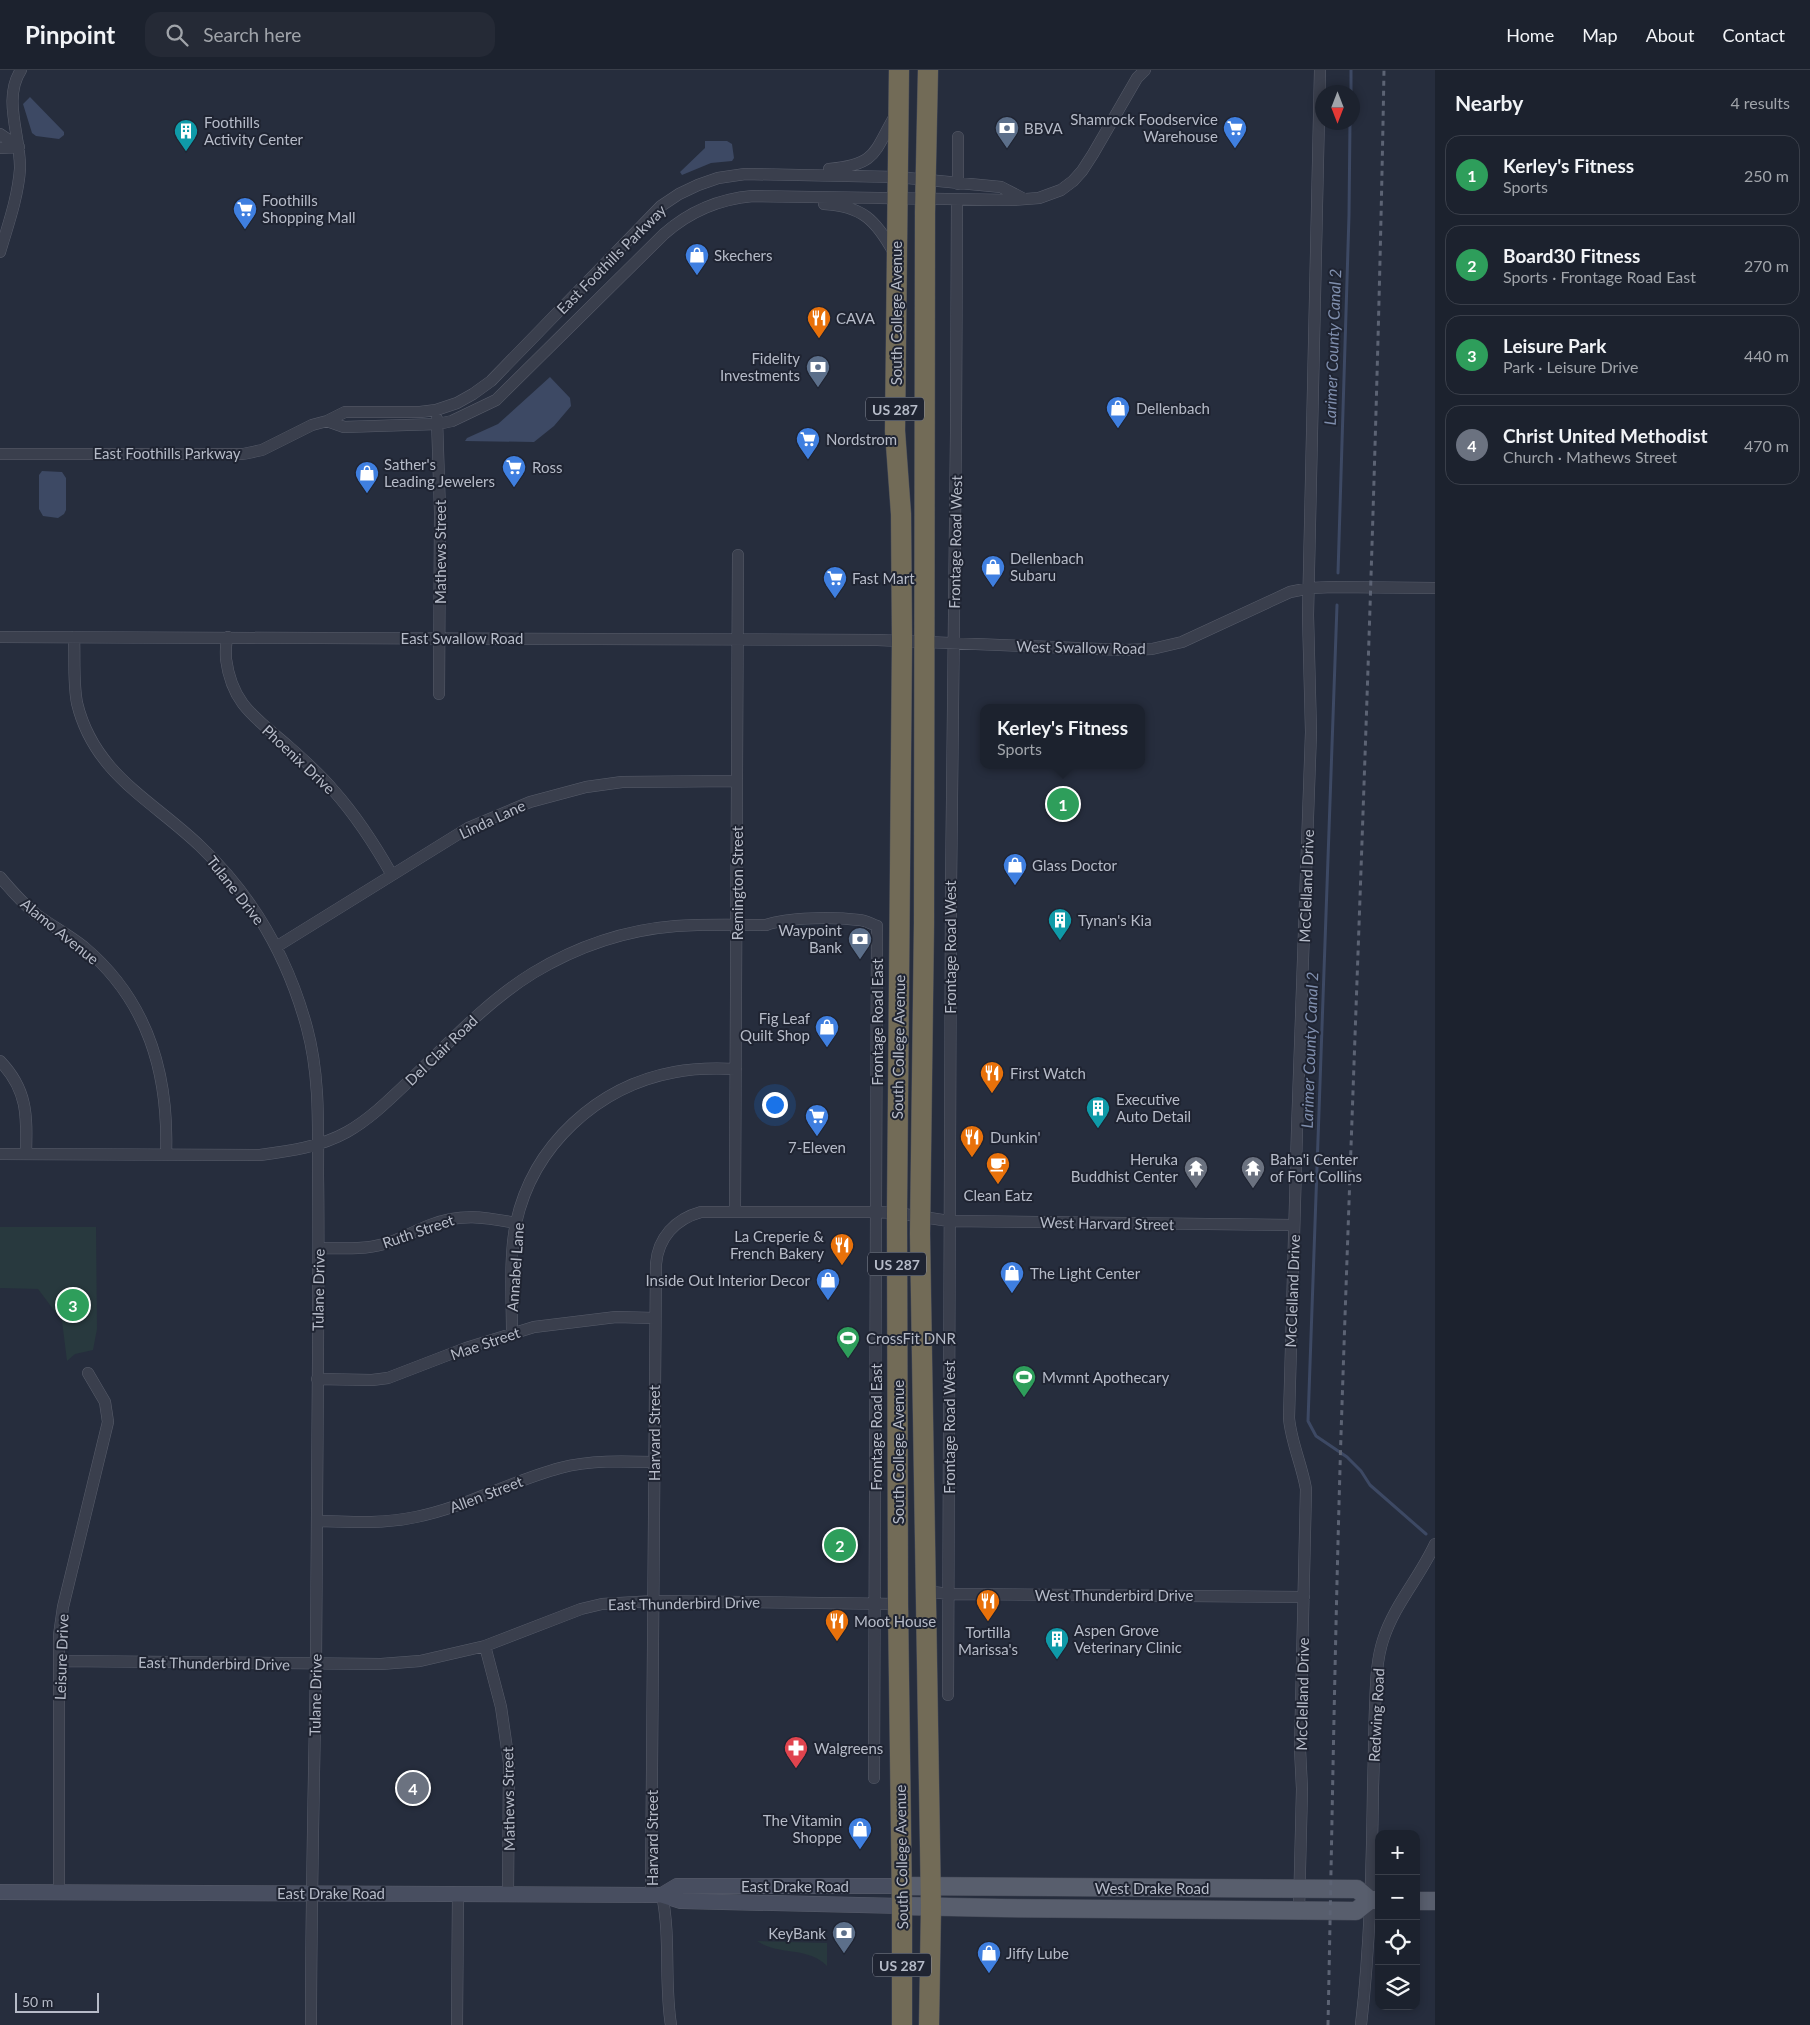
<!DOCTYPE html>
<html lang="en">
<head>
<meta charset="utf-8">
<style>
  :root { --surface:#1c222e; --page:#252a36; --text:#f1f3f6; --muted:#a0a4aa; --line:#3a3f4a; --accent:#92abf1 }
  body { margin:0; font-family:Lato,sans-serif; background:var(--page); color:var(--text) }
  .controls { position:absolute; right:15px; bottom:15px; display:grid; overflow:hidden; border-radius:10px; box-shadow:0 2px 8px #0003 }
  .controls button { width:45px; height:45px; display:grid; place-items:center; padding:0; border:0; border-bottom:1px solid var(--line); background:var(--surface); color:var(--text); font:25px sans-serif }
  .compass { position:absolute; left:1315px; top:15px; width:45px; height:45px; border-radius:50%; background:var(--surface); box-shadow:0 2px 8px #0003; rotate:180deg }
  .scale { position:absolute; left:15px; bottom:12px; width:84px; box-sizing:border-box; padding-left:5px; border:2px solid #b6bbc8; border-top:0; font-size:14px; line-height:18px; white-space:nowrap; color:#b6bbc8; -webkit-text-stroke:4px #1f2432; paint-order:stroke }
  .you { position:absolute; left:774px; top:1034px; width:18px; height:18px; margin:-12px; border:4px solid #fff; border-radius:50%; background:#1a73e8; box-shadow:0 0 0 8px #1a73e833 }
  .badge { display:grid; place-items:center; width:32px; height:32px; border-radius:50%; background:var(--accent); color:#fff; font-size:16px; font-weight:700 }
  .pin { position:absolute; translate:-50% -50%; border:2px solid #fff; box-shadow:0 1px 5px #0006 }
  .popup { position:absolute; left:980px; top:634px; width:165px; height:65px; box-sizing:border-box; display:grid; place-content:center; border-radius:10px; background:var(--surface); filter:drop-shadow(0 1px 4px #0005); font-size:16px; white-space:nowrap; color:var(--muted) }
  .popup b { font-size:19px; color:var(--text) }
  .popup::after { content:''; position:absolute; left:50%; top:100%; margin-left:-10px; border:10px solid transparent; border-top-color:var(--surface) }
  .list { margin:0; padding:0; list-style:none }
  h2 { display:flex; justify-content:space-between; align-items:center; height:65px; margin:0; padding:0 20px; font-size:21px }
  h2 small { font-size:16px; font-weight:400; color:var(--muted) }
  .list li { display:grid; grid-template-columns:32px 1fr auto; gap:15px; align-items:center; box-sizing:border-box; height:80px; margin:0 10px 10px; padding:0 10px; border:1px solid var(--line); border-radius:15px }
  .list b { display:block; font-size:19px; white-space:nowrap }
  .list p { margin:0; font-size:16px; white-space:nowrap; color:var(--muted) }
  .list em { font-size:16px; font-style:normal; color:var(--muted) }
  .icon { flex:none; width:28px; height:28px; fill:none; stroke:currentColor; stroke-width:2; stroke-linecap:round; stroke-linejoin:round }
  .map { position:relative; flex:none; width:1435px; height:1955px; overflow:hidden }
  header { display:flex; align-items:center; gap:30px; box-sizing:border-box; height:70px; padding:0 25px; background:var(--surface); border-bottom:1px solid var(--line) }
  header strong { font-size:24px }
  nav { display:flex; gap:28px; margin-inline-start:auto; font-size:18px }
  .search { width:350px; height:45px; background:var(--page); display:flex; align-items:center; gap:12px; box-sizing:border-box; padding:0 18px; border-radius:15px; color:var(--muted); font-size:19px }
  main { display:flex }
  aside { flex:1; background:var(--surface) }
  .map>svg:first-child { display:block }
  .green { fill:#28393e }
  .water { fill:#3d4964 }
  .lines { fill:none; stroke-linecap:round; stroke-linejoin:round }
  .stream { stroke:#3d4964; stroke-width:3 }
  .street-casing { stroke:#585d6b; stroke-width:12 }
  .secondary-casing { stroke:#585d6b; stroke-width:16 }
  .primary-casing { stroke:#434856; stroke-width:19 }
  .highway-casing { stroke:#454a58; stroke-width:21 }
  .street { stroke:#3a3f4d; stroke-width:11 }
  .secondary { stroke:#484e60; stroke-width:15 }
  .primary { stroke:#585e6d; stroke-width:18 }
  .highway { stroke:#726b57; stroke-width:20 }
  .rail { stroke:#5c6374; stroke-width:3; stroke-dasharray:5 5; stroke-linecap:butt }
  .labels { text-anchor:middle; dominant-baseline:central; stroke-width:4; stroke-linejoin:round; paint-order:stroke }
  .shield { fill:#1f2432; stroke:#898e9b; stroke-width:1 }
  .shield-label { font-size:14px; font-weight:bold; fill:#b6bbc8 }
  .poi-label { font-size:15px; fill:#b6bbc8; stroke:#1f2432; text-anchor:start }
  .street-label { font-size:15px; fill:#b6bbc8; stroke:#1f2432 }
  .water-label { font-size:16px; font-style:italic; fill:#7f8ead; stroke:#1f2432 }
</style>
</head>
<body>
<header>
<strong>Pinpoint</strong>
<div class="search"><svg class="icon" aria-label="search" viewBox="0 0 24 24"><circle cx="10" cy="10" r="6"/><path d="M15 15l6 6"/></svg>Search here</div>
<nav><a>Home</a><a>Map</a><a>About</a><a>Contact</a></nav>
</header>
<main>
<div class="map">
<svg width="1435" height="1955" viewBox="0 0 1435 1955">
  <rect width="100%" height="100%" fill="#262d3d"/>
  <path class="green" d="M0 1157H96L97 1259 93 1280 75 1284 67 1291 62 1251 38 1219 0 1218Z
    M757 1871 827 1873V1896C808 1876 779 1886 757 1871Z"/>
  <path class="water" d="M30 27 64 62V65L59 69 36 66 32 63 23 34Z
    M705 71H727L732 74 734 88 732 91 711 93 682 105 680 102 705 78Z
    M550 307 570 328 571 336 554 356 534 372 465 371 467 368 498 354Z
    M42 401 62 402 66 408V440L64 444 58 448 43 446 39 439V405Z"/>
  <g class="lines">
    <path class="stream" d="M1351 22V0
      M1338 503 1349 145 1350 52
      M1337 535 1308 1351 1316 1366 1347 1387 1361 1401 1370 1415 1426 1464"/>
    <g class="street-casing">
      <path id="street" d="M0 64 19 77
        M958 67V114
        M0 78 19 77
        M829 99C878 95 874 81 896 44
        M824 134C862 136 876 150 894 183
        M0 182C8 155 18 127 20 99 21 67 2 29 21 0
        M437 349 440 442 439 624
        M327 351 344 357 438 354 452 351 496 330 664 164C690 141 718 129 753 126L1013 130 1039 128 1061 120 1073 111 1082 101 1093 84 1137 8 1145 0
        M0 384H243L262 380 312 355 327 351 345 342H420L436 340 457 333 473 324 491 311 661 136 679 124 698 115 718 108 745 104 897 107 1001 117 1024 129
        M0 567 877 570 1124 580 1152 579 1182 572 1290 522 1310 518 1333 517 1435 518
        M74 567C75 588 73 612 77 633 94 704 152 730 200 776 253 826 288 888 307 958 320 1006 318 1056 318 1105 319 1167 318 1228 318 1290 317 1391 317 1492 316 1593 314 1714 311 1834 311 1955
        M228 567C225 573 226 582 226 589 232 635 256 648 288 676 304 690 320 704 334 721 357 747 375 775 392 805
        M0 807C11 820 23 834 37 845 52 856 69 865 84 877 148 931 169 1003 166 1084
        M276 877 468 758 530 732 586 717 622 712 737 711
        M0 991C28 1020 27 1046 26 1084
        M0 1084 260 1085C290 1081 320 1077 347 1062 370 1049 389 1030 408 1012 448 974 486 932 533 903 576 877 626 860 676 856 706 854 736 855 766 855 789 847 834 847 859 850 865 850 871 854 877 856L874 1708
        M735 1142 738 485
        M319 1178C340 1178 363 1180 384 1174 399 1170 414 1161 430 1155 461 1143 484 1147 516 1153
        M512 1263C512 1229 509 1185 516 1153 533 1075 598 1016 675 1002 695 998 715 998 736 999
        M317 1309 372 1310 388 1308 466 1278 534 1257 616 1247 654 1248
        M317 1451C350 1452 383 1454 416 1447 466 1437 511 1411 560 1398 590 1390 623 1391 654 1392
        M925 1521 949 1524 1304 1527
        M485 1576 501 1637 509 1693 508 1824
        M60 1591 381 1594 420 1591 485 1576 581 1539 602 1534 654 1531 898 1534
        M948 1625 951 820 956 362 957 130
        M59 1822V1565L63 1537 108 1352 105 1332 88 1303
        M651 1825 656 1194C658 1168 675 1149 701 1142H877L897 1143 949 1151 1294 1155
        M662 1825C671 1868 664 1912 671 1955
        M1299 1840 1302 1719 1300 1679 1306 1419C1302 1395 1291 1372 1289 1348L1297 1060 1311 662 1308 545 1320 0
        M457 1955 458 1824
        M1361 1955C1370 1876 1372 1797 1373 1717 1374 1691 1374 1664 1375 1638 1376 1615 1376 1592 1383 1570 1394 1535 1420 1507 1435 1474"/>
    </g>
    <g class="secondary-casing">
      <path id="secondary" d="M0 1822 651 1825H662L681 1831 902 1836
        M662 1825 677 1816H902"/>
    </g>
    <g class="primary-casing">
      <path id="primary" d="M902 1816 1357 1819 1370 1830
        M1416 1831H1435
        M902 1836 1000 1838 1356 1841 1370 1830H1379"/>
    </g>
    <g class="highway-casing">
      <path id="highway" d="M899 0 895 361 901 444 902 571 897 1143 898 1534 902 1836V1955
        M928 0 925 142 924 853 920 1164 931 1837 929 1955"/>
    </g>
    <use href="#street" class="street"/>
    <use href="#secondary" class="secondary"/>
    <use href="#primary" class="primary"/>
    <use href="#highway" class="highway"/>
    <path class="rail" d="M1328 1955C1332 1759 1335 1562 1341 1365 1356 910 1376 455 1384 0"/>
  </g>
  <defs>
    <g id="bank-pin" transform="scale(1.25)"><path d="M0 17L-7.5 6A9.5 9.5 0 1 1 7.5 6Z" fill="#5c6f8a" stroke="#1f2432"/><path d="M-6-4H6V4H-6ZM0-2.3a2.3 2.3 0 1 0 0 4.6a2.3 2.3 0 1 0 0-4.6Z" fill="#fff"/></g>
    <g id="supermarket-pin" transform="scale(1.25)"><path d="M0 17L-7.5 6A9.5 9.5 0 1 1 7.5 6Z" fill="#3f7fe0" stroke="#1f2432"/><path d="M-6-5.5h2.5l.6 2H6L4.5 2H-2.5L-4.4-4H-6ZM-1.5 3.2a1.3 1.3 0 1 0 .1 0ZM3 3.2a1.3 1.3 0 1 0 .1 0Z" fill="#fff"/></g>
    <g id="building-pin" transform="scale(1.25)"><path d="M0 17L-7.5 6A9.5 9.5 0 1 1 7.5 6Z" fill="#0f9aa8" stroke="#1f2432"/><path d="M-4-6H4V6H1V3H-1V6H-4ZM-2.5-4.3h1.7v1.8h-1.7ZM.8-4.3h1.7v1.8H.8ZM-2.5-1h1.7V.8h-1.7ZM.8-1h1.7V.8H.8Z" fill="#fff"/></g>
    <g id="shop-pin" transform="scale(1.25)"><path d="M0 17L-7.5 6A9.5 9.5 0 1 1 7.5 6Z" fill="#3f7fe0" stroke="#1f2432"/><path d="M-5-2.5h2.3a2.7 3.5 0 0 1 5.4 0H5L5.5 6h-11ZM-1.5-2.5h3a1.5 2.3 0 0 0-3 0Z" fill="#fff"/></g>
    <g id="restaurant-pin" transform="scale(1.25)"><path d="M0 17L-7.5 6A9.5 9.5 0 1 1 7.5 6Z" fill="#e8710a" stroke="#1f2432"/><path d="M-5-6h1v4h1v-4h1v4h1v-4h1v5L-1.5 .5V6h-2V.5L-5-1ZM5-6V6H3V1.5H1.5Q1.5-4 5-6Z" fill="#fff"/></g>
    <g id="cafe-pin" transform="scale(1.25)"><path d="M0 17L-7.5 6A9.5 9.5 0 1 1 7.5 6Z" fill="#e8710a" stroke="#1f2432"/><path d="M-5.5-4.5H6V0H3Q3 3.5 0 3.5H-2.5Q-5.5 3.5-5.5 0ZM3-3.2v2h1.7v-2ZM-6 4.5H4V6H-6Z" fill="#fff"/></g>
    <g id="temple-pin" transform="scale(1.25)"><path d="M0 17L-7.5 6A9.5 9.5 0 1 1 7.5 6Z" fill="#6b7280" stroke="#1f2432"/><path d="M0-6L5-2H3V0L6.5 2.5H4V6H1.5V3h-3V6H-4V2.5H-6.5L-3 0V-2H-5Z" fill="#fff"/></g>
    <g id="stadium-pin" transform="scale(1.25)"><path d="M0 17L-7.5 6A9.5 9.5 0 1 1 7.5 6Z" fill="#2e9e5b" stroke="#1f2432"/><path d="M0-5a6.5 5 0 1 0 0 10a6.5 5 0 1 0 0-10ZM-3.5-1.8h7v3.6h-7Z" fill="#fff"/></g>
    <g id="pharmacy-pin" transform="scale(1.25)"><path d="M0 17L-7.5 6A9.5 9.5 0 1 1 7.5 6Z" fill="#e0444e" stroke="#1f2432"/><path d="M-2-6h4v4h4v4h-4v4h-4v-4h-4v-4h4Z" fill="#fff"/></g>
  </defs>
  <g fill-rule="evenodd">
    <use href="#bank-pin" x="1007" y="58"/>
    <use href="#supermarket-pin" x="1235" y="58"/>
    <use href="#building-pin" x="186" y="61"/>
    <use href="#supermarket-pin" x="245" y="139"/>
    <use href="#shop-pin" x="697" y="185"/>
    <use href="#restaurant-pin" x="819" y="248"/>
    <use href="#bank-pin" x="818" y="297"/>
    <use href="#shop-pin" x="1118" y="338"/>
    <use href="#supermarket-pin" x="808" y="369"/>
    <use href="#supermarket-pin" x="514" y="397"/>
    <use href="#shop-pin" x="367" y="403"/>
    <use href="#shop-pin" x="993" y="497"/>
    <use href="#supermarket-pin" x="835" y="508"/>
    <use href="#shop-pin" x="1015" y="795"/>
    <use href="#building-pin" x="1060" y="850"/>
    <use href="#bank-pin" x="860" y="869"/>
    <use href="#shop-pin" x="827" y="957"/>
    <use href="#restaurant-pin" x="992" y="1003"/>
    <use href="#building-pin" x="1098" y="1038"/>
    <use href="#supermarket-pin" x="817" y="1046"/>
    <use href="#restaurant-pin" x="972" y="1067"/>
    <use href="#cafe-pin" x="998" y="1094"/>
    <use href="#temple-pin" x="1196" y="1098"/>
    <use href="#temple-pin" x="1253" y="1098"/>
    <use href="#restaurant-pin" x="842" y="1175"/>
    <use href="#shop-pin" x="1012" y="1203"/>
    <use href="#shop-pin" x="828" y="1210"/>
    <use href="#stadium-pin" x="848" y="1268"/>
    <use href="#stadium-pin" x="1024" y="1307"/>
    <use href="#restaurant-pin" x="988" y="1531"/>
    <use href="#restaurant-pin" x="837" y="1551"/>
    <use href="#building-pin" x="1057" y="1569"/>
    <use href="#pharmacy-pin" x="796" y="1678"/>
    <use href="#shop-pin" x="860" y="1759"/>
    <use href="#bank-pin" x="844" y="1863"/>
    <use href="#shop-pin" x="989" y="1883"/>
  </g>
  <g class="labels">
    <g class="shield">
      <rect x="866" y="327.5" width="58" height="23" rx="4"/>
      <rect x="868" y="1182.5" width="58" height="23" rx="4"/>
      <rect x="873" y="1883.5" width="58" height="23" rx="4"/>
    </g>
    <g class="shield-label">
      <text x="895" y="339">US 287</text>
      <text x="897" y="1194">US 287</text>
      <text x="902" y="1895">US 287</text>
    </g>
    <g class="poi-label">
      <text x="1218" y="49" text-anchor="end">Shamrock Foodservice<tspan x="1218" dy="17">Warehouse</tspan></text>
      <text x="204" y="52">Foothills<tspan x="204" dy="17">Activity Center</tspan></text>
      <text x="1024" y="58">BBVA</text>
      <text x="262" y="130">Foothills<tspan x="262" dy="17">Shopping Mall</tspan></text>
      <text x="714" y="185">Skechers</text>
      <text x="836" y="248">CAVA</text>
      <text x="800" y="288" text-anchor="end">Fidelity<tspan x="800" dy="17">Investments</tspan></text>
      <text x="1136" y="338">Dellenbach</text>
      <text x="826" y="369">Nordstrom</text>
      <text x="384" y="394">Sather's<tspan x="384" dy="17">Leading Jewelers</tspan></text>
      <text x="532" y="397">Ross</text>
      <text x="1010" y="488">Dellenbach<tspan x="1010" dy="17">Subaru</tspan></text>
      <text x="852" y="508">Fast Mart</text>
      <text x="1032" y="795">Glass Doctor</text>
      <text x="1078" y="850">Tynan's Kia</text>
      <text x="842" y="860" text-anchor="end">Waypoint<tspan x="842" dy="17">Bank</tspan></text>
      <text x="810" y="948" text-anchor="end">Fig Leaf<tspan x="810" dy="17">Quilt Shop</tspan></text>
      <text x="1010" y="1003">First Watch</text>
      <text x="1116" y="1029">Executive<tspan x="1116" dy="17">Auto Detail</tspan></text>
      <text x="990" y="1067">Dunkin'</text>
      <text x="817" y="1077" text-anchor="middle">7-Eleven</text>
      <text x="1178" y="1089" text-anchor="end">Heruka<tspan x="1178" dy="17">Buddhist Center</tspan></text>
      <text x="1270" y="1089">Baha'i Center<tspan x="1270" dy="17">of Fort Collins</tspan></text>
      <text x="998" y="1125" text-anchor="middle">Clean Eatz</text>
      <text x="824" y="1166" text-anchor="end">La Creperie &amp;<tspan x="824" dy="17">French Bakery</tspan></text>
      <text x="1030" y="1203">The Light Center</text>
      <text x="810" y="1210" text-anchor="end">Inside Out Interior Decor</text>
      <text x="866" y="1268">CrossFit DNR</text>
      <text x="1042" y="1307">Mvmnt Apothecary</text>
      <text x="854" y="1551">Moot House</text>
      <text x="1074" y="1560">Aspen Grove<tspan x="1074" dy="17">Veterinary Clinic</tspan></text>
      <text x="988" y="1562" text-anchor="middle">Tortilla<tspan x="988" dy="17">Marissa's</tspan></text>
      <text x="814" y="1678">Walgreens</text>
      <text x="842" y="1750" text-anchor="end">The Vitamin<tspan x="842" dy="17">Shoppe</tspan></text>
      <text x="826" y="1863" text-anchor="end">KeyBank</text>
      <text x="1006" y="1883">Jiffy Lube</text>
    </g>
    <g class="street-label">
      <text transform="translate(611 189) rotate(-45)">East Foothills Parkway</text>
      <text transform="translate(896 243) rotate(-90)">South College Avenue</text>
      <text x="167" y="383">East Foothills Parkway</text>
      <text transform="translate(955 472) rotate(-89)">Frontage Road West</text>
      <text transform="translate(440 482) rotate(-90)">Mathews Street</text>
      <text x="462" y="568">East Swallow Road</text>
      <text transform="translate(1081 577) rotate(1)">West Swallow Road</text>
      <text transform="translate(299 689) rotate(43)">Phoenix Drive</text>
      <text transform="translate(492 749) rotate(-25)">Linda Lane</text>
      <text transform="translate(737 813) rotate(-90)">Remington Street</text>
      <text transform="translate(1306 816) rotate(-88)">McClelland Drive</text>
      <text transform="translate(236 820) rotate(52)">Tulane Drive</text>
      <text transform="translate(60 861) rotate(39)">Alamo Avenue</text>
      <text transform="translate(950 877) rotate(-90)">Frontage Road West</text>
      <text transform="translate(877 952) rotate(-90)">Frontage Road East</text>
      <text transform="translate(898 977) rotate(-89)">South College Avenue</text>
      <text transform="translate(441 980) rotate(-44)">Del Clair Road</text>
      <text transform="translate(1107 1153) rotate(1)">West Harvard Street</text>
      <text transform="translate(418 1161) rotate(-19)">Ruth Street</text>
      <text transform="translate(515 1197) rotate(-86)">Annabel Lane</text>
      <text transform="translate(318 1220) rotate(-89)">Tulane Drive</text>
      <text transform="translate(1292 1221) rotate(-88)">McClelland Drive</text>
      <text transform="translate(485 1273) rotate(-19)">Mae Street</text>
      <text transform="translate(876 1357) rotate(-90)">Frontage Road East</text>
      <text transform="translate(949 1357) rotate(-90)">Frontage Road West</text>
      <text transform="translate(654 1363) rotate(-90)">Harvard Street</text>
      <text transform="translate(898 1382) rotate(-90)">South College Avenue</text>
      <text transform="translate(486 1424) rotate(-21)">Allen Street</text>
      <text x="1114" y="1525">West Thunderbird Drive</text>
      <text transform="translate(684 1533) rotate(-1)">East Thunderbird Drive</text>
      <text transform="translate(61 1587) rotate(-88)">Leisure Drive</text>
      <text transform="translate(214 1593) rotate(1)">East Thunderbird Drive</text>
      <text transform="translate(1302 1624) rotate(-89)">McClelland Drive</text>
      <text transform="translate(315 1625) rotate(-89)">Tulane Drive</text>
      <text transform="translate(1376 1645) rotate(-87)">Redwing Road</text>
      <text transform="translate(508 1729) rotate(-91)">Mathews Street</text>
      <text transform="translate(652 1768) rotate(-90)">Harvard Street</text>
      <text transform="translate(901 1787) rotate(-91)">South College Avenue</text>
      <text x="795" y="1816">East Drake Road</text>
      <text x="1152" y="1818">West Drake Road</text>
      <text x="331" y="1823">East Drake Road</text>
    </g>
    <g class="water-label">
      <text transform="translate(1332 277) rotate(-88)">Larimer County Canal 2</text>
      <text transform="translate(1309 980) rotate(-88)">Larimer County Canal 2</text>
    </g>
  </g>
</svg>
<div class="controls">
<button>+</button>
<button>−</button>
<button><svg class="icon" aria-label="locate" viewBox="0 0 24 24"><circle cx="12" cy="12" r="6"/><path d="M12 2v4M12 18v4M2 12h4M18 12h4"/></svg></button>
<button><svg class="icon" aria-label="layers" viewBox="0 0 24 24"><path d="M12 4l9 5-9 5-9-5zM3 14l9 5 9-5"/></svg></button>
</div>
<svg class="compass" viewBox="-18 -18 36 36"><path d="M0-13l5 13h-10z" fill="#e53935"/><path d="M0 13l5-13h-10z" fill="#a0a4aa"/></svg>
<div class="scale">50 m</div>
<div class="you"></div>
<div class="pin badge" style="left:1063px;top:734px;background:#2e9e5b">1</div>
<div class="popup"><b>Kerley's Fitness</b>Sports</div>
<div class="pin badge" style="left:840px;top:1475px;background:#2e9e5b">2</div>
<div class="pin badge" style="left:73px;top:1235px;background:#2e9e5b">3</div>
<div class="pin badge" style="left:413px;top:1718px;background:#6b7280">4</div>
</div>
<aside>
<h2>Nearby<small>4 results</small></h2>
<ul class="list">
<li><span class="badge" style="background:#2e9e5b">1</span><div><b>Kerley's Fitness</b><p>Sports</p></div><em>250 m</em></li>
<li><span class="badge" style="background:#2e9e5b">2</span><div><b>Board30 Fitness</b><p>Sports · Frontage Road East</p></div><em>270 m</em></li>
<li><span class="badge" style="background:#2e9e5b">3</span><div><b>Leisure Park</b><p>Park · Leisure Drive</p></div><em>440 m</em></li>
<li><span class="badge" style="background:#6b7280">4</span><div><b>Christ United Methodist</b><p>Church · Mathews Street</p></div><em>470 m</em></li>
</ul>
</aside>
</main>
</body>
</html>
